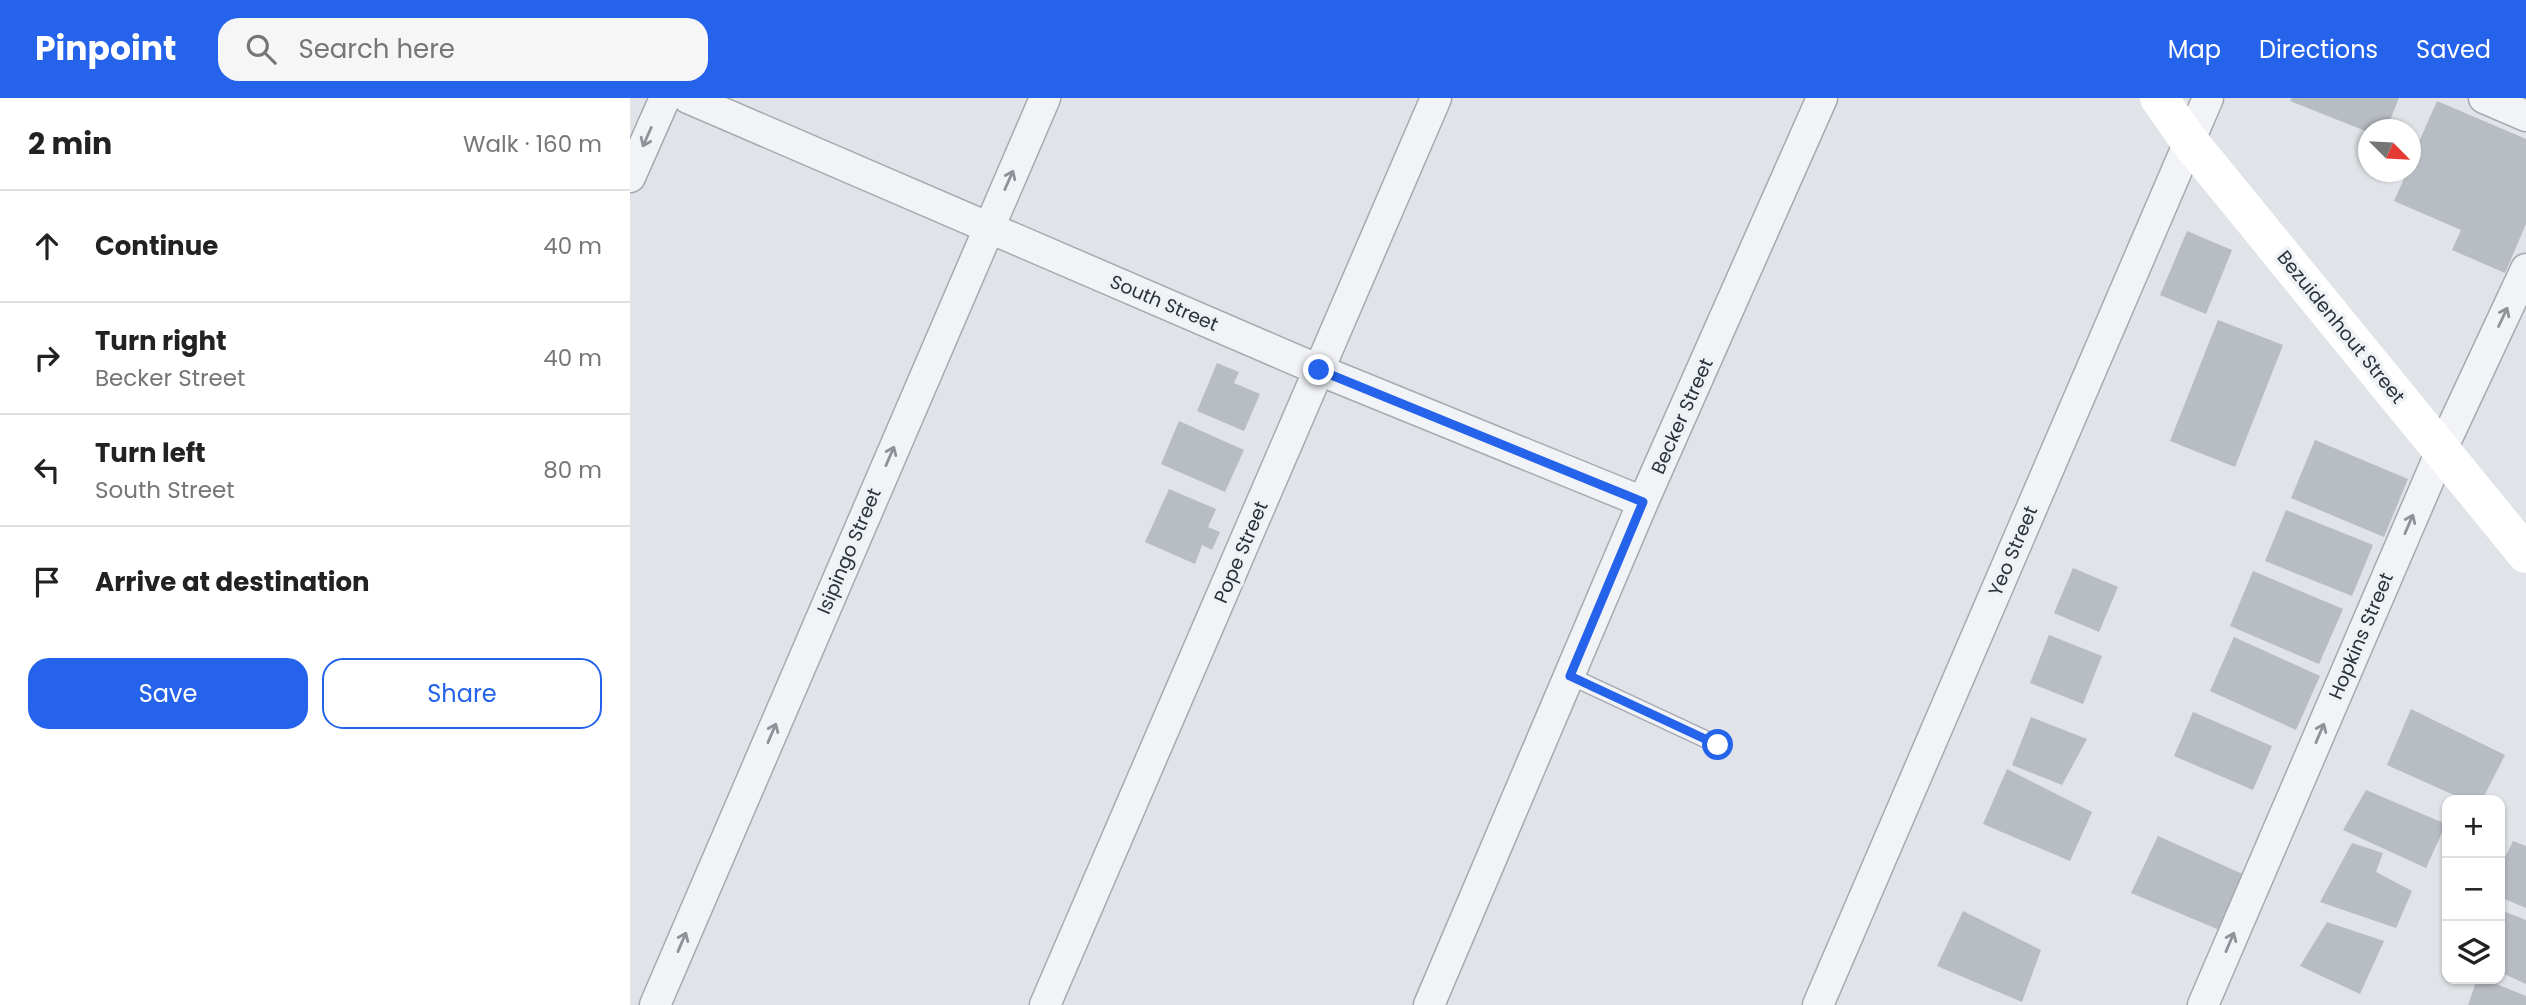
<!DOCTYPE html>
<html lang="en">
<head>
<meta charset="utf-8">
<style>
  :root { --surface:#fff; --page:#f6f6f6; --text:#222; --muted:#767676; --line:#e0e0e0; --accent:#2563eb }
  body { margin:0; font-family:Poppins,sans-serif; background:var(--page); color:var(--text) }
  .controls { position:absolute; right:21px; bottom:21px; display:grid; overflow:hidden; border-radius:14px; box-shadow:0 2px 5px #0004 }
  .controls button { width:63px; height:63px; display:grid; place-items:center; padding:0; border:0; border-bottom:2px solid var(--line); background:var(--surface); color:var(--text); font:35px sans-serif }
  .compass { position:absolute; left:1728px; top:21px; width:63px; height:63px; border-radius:50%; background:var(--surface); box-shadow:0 2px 5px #0004; rotate:114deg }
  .stop { position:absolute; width:21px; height:21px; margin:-16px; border:5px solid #2563eb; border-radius:50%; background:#fff }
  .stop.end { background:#2563eb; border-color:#fff; box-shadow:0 2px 7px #0008 }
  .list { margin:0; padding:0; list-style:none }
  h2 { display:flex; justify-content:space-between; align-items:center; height:91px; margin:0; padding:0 28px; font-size:30px }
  h2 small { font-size:23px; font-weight:400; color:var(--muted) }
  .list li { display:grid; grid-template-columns:46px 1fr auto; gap:21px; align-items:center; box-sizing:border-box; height:112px; padding:0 28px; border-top:2px solid var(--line) }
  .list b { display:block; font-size:26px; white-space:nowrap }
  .list p { margin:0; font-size:23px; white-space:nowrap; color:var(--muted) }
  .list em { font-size:23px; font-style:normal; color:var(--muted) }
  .actions { display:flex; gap:14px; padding:21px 28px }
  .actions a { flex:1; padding:16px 0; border:2px solid var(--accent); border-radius:21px; text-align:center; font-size:24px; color:var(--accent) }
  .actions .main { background:var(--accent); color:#fff }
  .icon { flex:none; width:38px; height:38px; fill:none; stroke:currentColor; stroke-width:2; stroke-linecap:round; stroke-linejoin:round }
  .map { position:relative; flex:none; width:1896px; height:907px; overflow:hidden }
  header { display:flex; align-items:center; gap:42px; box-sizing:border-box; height:98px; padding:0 35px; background:var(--accent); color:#fff }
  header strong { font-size:33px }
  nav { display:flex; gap:38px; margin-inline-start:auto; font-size:24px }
  .search { width:490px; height:63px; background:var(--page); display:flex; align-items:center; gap:18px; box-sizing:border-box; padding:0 24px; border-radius:21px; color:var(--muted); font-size:26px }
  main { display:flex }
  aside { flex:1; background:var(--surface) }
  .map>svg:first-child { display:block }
  .building { fill:#b8bcc3 }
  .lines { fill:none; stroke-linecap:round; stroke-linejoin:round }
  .lane-casing { stroke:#a6aab0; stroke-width:19 }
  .street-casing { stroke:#a6aab0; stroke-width:33 }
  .lane { stroke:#f2f3f6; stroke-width:16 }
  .street { stroke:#f2f3f6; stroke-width:30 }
  .secondary { stroke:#fff; stroke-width:38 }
  .oneway { stroke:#8e9299 }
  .route { stroke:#2563eb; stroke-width:9 }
  .labels { text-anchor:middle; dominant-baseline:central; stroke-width:7; stroke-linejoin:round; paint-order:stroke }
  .street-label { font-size:19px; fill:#2a323c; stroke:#eff2f5 }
</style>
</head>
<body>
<header>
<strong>Pinpoint</strong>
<div class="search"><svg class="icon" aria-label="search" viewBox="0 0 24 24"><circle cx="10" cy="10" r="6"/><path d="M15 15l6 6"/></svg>Search here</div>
<nav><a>Map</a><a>Directions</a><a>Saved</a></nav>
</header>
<main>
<aside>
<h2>2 min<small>Walk · 160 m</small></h2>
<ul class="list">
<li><svg class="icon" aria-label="ahead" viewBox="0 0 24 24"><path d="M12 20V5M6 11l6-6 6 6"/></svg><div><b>Continue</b></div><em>40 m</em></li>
<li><svg class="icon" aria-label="right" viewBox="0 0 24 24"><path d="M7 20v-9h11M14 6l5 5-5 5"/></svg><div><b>Turn right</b><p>Becker Street</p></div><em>40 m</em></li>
<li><svg class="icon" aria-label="left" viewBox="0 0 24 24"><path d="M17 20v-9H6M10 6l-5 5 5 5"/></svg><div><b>Turn left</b><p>South Street</p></div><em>80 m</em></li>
<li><svg class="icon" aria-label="arrive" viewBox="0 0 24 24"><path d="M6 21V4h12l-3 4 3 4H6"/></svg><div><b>Arrive at destination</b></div></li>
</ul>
<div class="actions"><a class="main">Save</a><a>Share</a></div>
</aside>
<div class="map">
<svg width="1896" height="907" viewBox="0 0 1896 907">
  <rect width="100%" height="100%" fill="#e0e3e7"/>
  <path class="building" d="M1662 0H1769L1756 32H1738V34L1660 3Z
    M1807 3 1896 41V126L1875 175 1822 152 1831 132 1764 103 1777 74H1780V64Z
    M1557 133 1602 152 1576 216 1530 197Z
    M1588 222 1653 247 1605 369 1540 343Z
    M587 265 609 274 604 285 630 296 614 333 567 313Z
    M549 323 614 352 595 394 531 366Z
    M1685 342 1778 381 1754 439 1661 400Z
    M539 391 586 411 578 429 590 434 582 452 572 447 565 466 515 444Z
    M1656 412 1743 447 1722 498 1635 463Z
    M1443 470 1488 489 1469 534 1424 515Z
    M1623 473 1713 511 1689 566 1600 528Z
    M1419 537 1472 558 1453 606 1400 585Z
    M1604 539 1690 578 1666 632 1580 593Z
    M1781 611 1875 657 1852 702H1835L1757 667Z
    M1563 614 1642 648 1623 692 1544 658Z
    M1401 619 1457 641 1432 687 1382 667Z
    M1377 671 1462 714 1440 763 1353 726Z
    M1736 692 1816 726 1796 770 1713 732Z
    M1528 738 1617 778 1592 833 1501 795Z
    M1883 743 1896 748V810L1870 799V770Z
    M1722 745 1753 755 1746 774 1782 793 1766 830 1690 804Z
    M1870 812 1896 822V886L1870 874Z
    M1333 813 1411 852 1392 904 1307 868Z
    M1697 824 1754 843 1730 896 1670 868Z
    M1847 881H1854L1896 898V907H1838Z"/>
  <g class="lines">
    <g class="lane-casing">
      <path id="lane" d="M940 578 1088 647"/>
    </g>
    <g class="street-casing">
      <path id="street" d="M58 0 689 272 1013 404
        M1854 0 1896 18
        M0 79 35 0
        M25 907 415 0
        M415 907 806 0
        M799 907 1013 404 1192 0
        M1188 907 1578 0
        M1573 907 1812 351 1896 171"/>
    </g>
    <use href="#lane" class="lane"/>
    <use href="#street" class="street"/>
    <path class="secondary" d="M1529 0 1559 43 1896 456"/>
  </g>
  <defs><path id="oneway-shaft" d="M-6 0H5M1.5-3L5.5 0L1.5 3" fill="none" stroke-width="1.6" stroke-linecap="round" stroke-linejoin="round" transform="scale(1.75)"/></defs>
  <g class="oneway">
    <use href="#oneway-shaft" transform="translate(17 39) rotate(114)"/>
    <use href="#oneway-shaft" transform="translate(379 82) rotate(-66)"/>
    <use href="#oneway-shaft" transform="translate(1873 219) rotate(-65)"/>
    <use href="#oneway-shaft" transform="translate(260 358) rotate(-67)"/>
    <use href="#oneway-shaft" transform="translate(1779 426) rotate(-67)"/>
    <use href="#oneway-shaft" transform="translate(142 635) rotate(-67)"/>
    <use href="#oneway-shaft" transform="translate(1690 635) rotate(-67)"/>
    <use href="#oneway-shaft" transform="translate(52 844) rotate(-67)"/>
    <use href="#oneway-shaft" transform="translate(1600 844) rotate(-67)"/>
  </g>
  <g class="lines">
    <path class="route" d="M689 272 1013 404 940 578 1088 647"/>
  </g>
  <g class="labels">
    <g class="street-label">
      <text transform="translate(534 205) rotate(23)">South Street</text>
      <text transform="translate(1711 229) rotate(51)">Bezuidenhout Street</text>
      <text transform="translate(1052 318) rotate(-66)">Becker Street</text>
      <text transform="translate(219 453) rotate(-67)">Isipingo Street</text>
      <text transform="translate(1383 453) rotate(-67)">Yeo Street</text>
      <text transform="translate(611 454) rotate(-67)">Pope Street</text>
      <text transform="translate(1731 538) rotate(-67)">Hopkins Street</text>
    </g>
  </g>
</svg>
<div class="controls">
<button>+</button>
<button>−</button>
<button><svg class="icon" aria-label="layers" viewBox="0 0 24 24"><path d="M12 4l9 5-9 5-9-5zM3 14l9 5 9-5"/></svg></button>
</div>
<svg class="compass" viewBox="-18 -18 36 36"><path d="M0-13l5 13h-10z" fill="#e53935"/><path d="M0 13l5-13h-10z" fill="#767676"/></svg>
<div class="stop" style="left:1088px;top:647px"></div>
<div class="stop end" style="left:689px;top:272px"></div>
</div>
</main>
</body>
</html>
